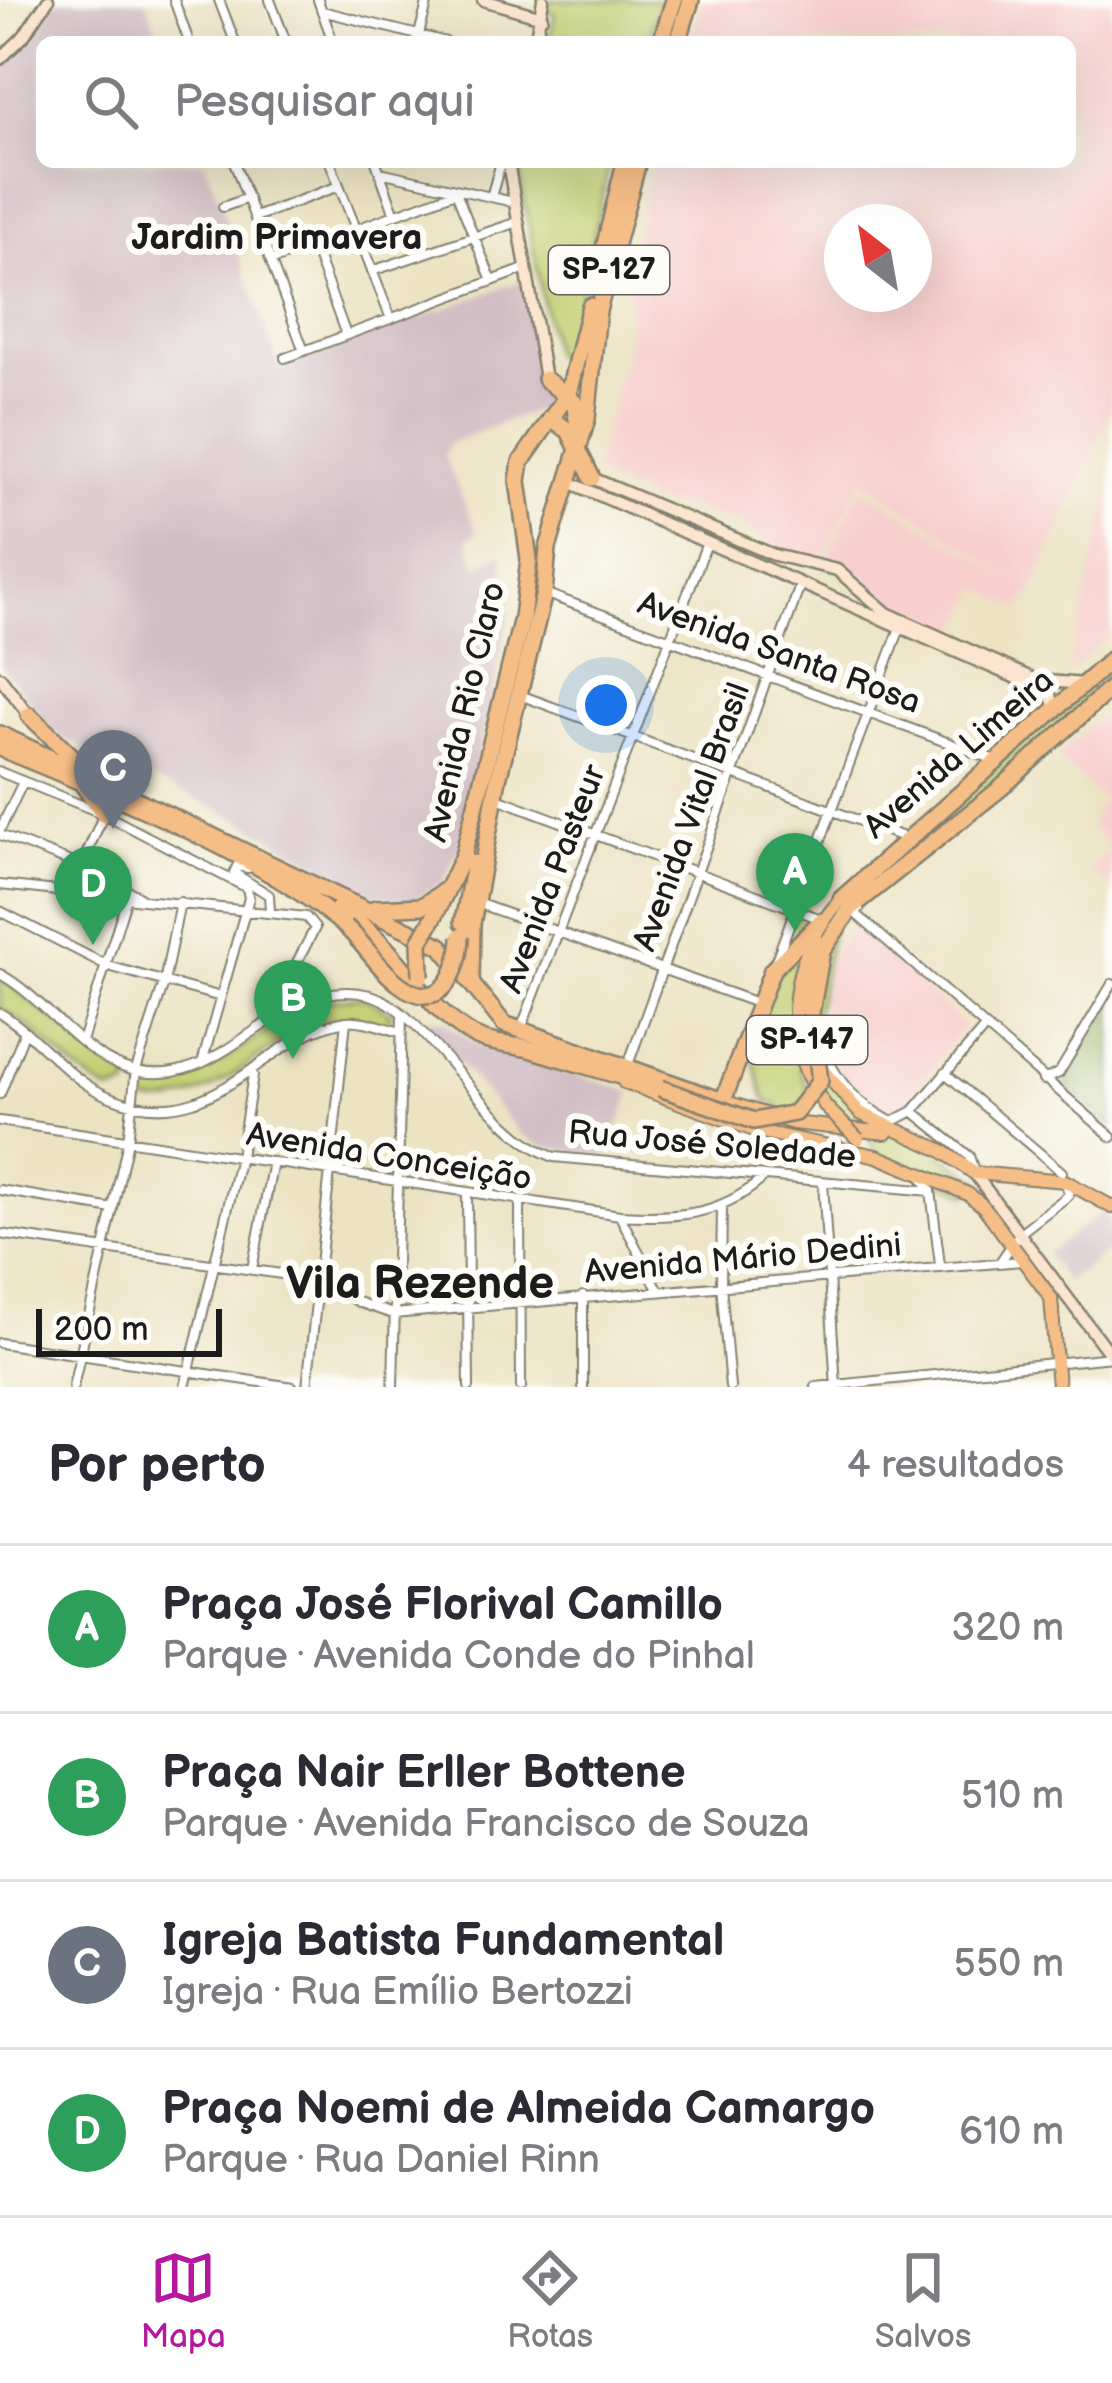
<!DOCTYPE html>
<html lang="pt">
<head>
<meta charset="utf-8">
<style>
  :root { --surface:#fff; --page:#f7f7f7; --text:#2b2b33; --muted:#7c7c81; --line:#e1e1e2; --accent:#b5179e }
  body { margin:0; font-family:"Balsamiq Sans",sans-serif; background:var(--page); color:var(--text) }
  .compass { position:absolute; left:824px; top:204px; width:108px; height:108px; border-radius:50%; background:var(--surface); box-shadow:0 12px 48px #0002; rotate:329deg }
  .scale { position:absolute; left:36px; bottom:30px; width:186px; box-sizing:border-box; padding-left:12px; border:6px solid #1c1c1c; border-top:0; font-size:33px; line-height:42px; white-space:nowrap; color:#1c1c1c; -webkit-text-stroke:9px #fdfcf7; paint-order:stroke }
  .you { position:absolute; left:606px; top:705px; width:42px; height:42px; margin:-30px; border:9px solid #fff; border-radius:50%; background:#1a73e8; box-shadow:0 0 0 18px #1a73e833 }
  .badge { display:grid; place-items:center; width:78px; height:78px; border-radius:50%; background:var(--accent); color:#fff; font-size:39px; font-weight:700 }
  .pin { position:absolute; translate:-50% -99px; filter:drop-shadow(0 3px 6px #0008) }
  .pin::after { content:''; position:absolute; top:63px; width:42px; height:36px; background:inherit; clip-path:polygon(0 0,100% 0,50% 100%) }
  .list { margin:0; padding:0; list-style:none }
  h2 { display:flex; justify-content:space-between; align-items:center; height:156px; margin:0; padding:0 48px; font-size:51px }
  h2 small { font-size:39px; font-weight:400; color:var(--muted) }
  .list li { display:grid; grid-template-columns:78px 1fr auto; gap:36px; align-items:center; box-sizing:border-box; height:168px; padding:0 48px; border-top:3px solid var(--line) }
  .list b { display:block; font-size:45px; white-space:nowrap }
  .list p { margin:0; font-size:39px; white-space:nowrap; color:var(--muted) }
  .list em { font-size:39px; font-style:normal; color:var(--muted) }
  .icon { flex:none; width:66px; height:66px; fill:none; stroke:currentColor; stroke-width:2; stroke-linecap:round; stroke-linejoin:round }
  .map { position:relative; flex:none; width:1112px; height:1387px; overflow:hidden }
  .search { position:absolute; background:var(--surface); box-shadow:0 12px 48px #0002; left:36px; right:36px; top:36px; height:132px; display:flex; align-items:center; gap:30px; box-sizing:border-box; padding:0 42px; border-radius:18px; color:var(--muted); font-size:45px }
  .sheet { height:828px; background:var(--surface) }
  nav { display:flex; justify-content:space-around; align-items:center; box-sizing:border-box; height:168px; border-top:3px solid var(--line); background:var(--surface); font-size:33px; color:var(--muted) }
  nav a { display:grid; justify-items:center; gap:6px }
  nav .on { color:var(--accent) }
  .map>svg:first-child { display:block }
  .built { fill:#f7d0ce; fill-rule:evenodd }
  .industrial { fill:#d2bec4 }
  .green { fill:#c1cf71; stroke:#6e7646; stroke-width:3 }
  .forest { fill:#98b263; stroke:#5a6740; stroke-width:3 }
  .lines { fill:none; stroke-linecap:round; stroke-linejoin:round }
  .street-casing { stroke:#848070; stroke-width:12 }
  .secondary-casing { stroke:#848070; stroke-width:15 }
  .primary-casing { stroke:#848070; stroke-width:16 }
  .highway-casing { stroke:#848070; stroke-width:20 }
  .street { stroke:#fff; stroke-width:8 }
  .secondary { stroke:#fbe5cf; stroke-width:10 }
  .primary { stroke:#f6be87; stroke-width:12 }
  .highway { stroke:#f6be87; stroke-width:15 }
  .primary-bridge-casing { stroke:#848070; stroke-width:16; stroke-linecap:butt }
  .highway-bridge-casing { stroke:#848070; stroke-width:20; stroke-linecap:butt }
  .primary-bridge { stroke:#f6be87; stroke-width:12 }
  .highway-bridge { stroke:#f6be87; stroke-width:15 }
  .labels { text-anchor:middle; dominant-baseline:central; stroke-width:12; stroke-linejoin:round; paint-order:stroke }
  .shield { fill:#fdfcf7; stroke:#605f5e; stroke-width:3 }
  .shield-label { font-size:30px; font-weight:bold; fill:#1c1c1c }
  .street-label { font-size:33px; fill:#1c1c1c; stroke:#fdfcf7 }
  .neighbourhood-label { font-size:36px; font-weight:bold; fill:#1c1c1c; stroke:#fdfcf7 }
  .district-label { font-size:45px; font-weight:bold; fill:#1c1c1c; stroke:#fdfcf7 }
</style>
</head>
<body>
<div class="map">
<svg width="1112" height="1387" viewBox="0 0 1112 1387">
  <rect width="100%" height="100%" fill="#fdfcf7"/>
  <filter id="ink" filterUnits="userSpaceOnUse"><feTurbulence type="fractalNoise" baseFrequency=".00833" numOctaves="2"/><feDisplacementMap in="SourceGraphic" scale="24" xChannelSelector="R" yChannelSelector="G"/><feConvolveMatrix kernelMatrix="1 2 1 2 8 2 1 2 1" color-interpolation-filters="sRGB"/></filter>
  <filter id="wash" filterUnits="userSpaceOnUse"><feTurbulence type="fractalNoise" baseFrequency=".004" numOctaves="4" result="noise"/><feDisplacementMap in="SourceGraphic" scale="48" xChannelSelector="R" yChannelSelector="G"/><feGaussianBlur stdDeviation="2.7" result="paint"/><feColorMatrix in="noise" values="0 0 0 0 0 0 0 0 0 0 0 0 0 0 0 0 0 1.4 0 .05"/><feComposite in="paint" operator="in"/></filter>
  <g filter="url(#wash)">
    <rect width="100%" height="100%" fill="#ece3c3"/>
    <path class="built" d="M702 0H1112V408L1032 591 1019 609 980 588 956 636 903 612 858 574 828 557 861 488 1025 586 861 479 823 557 774 546 740 525 693 508 662 504 599 476 594 469 628 347 627 273 653 162H1070V42H690ZM842 222H914V294H842Z
      M1112 483V634L1067 675Z
      M1112 709V889L1090 870 1111 847 1092 828 1094 813 1104 801 1056 756Z
      M853 922 965 1026 896 1116 868 1104 841 1075 824 1038 822 999 829 962Z"/>
    <path class="industrial" d="M52 0H146L161 42H42V162H205L280 368 524 280 547 406 450 443 444 455 477 532 467 539 478 567 502 553 510 610 459 847 443 882 412 901 372 895 237 818 55 735 0 663V72L40 30Z
      M439 1018 480 1046 632 1092 606 1157 542 1146 520 1133 422 1020Z
      M1107 1208 1112 1248 1066 1282 1046 1254Z"/>
    <path class="green" d="M550 0H662L647 42H548L555 14 547 10Z
      M517 162H610L569 350 563 357 553 355Z
      M1112 659V687L833 925 809 1047 870 1120 841 1124 799 1049 814 932Z
      M793 906 815 917C785 960 783 1049 813 1096L782 1118 778 1105 766 1101 746 1038Z
      M0 977 129 1079V1087L110 1092C67 1071 42 1029 0 1008Z
      M363 997 391 1013 387 1027C373 1023 356 1016 341 1018 266 1027 225 1111 143 1102L142 1078 174 1083 205 1072 312 1001Z
      M865 1130 911 1136 980 1180 968 1194 877 1156Z"/>
    <path class="forest" d="M1112 998V1128L1065 1085Z"/>
  </g>
  <g filter="url(#ink)">
    <g class="lines">
      <g class="street-casing">
        <path id="street" d="M174 0 189 42
          M219 0 235 42
          M270 0 286 42
          M318 0 333 42
          M322 11 446 42
          M417 42 428 0
          M234 162 304 351
          M330 162 391 319
          M376 162 395 215
          M380 172 513 202
          M456 192 492 281
          M491 197 501 162
          M223 207 248 198
          M255 217 339 186
          M313 245 346 335
          M271 261 461 190
          M372 271 518 222
          M285 358 527 268
          M544 593 995 760
          M520 695 906 838
          M0 772 104 814 247 888 249 898 202 1063
          M497 798 821 919
          M0 830 23 782
          M0 835 81 866 140 897
          M81 866 104 814
          M248 868 237 866 234 873 269 895 270 911
          M0 885 306 917 315 928 265 1023
          M477 903 757 1003
          M859 909 855 913 1112 1137
          M0 911 108 966 221 997
          M775 963 900 628
          M0 974C44 998 78 1052 125 1068 223 1101 275 971 370 995 428 1010 485 1133 554 1157L931 1191
          M0 1013C40 1037 67 1080 110 1097 217 1141 261 1033 347 1021 364 1019 384 1028 401 1032
          M521 1029 707 543
          M83 1038 126 900 120 885
          M821 1039C832 1079 856 1103 892 1122L913 1111 983 1030
          M628 1065 801 583
          M945 1073 1062 1172
          M1043 1080 1059 1073 1112 984
          M0 1094 25 1031
          M913 1111 969 1156 974 1171
          M0 1121 620 1215C674 1218 718 1217 761 1180
          M920 1175 931 1191 940 1265
          M823 1182 836 1387
          M0 1190 113 1209
          M467 1195 469 1387
          M520 1203 521 1387
          M722 1205 721 1284 730 1387
          M620 1216 659 1291
          M0 1234 317 1279 360 1303 393 1314 1022 1261
          M1000 1262 1020 1233 1069 1195 1066 1183
          M252 1269 273 1162
          M0 1343 293 1387
          M73 1387 128 1141 136 1070 164 983 180 902
          M185 1387 240 1157 253 1075
          M307 1387 346 1021
          M393 1387 402 1015
          M583 1387V1296
          M816 1387 1112 1357"/>
      </g>
      <g class="secondary-casing">
        <path id="secondary" d="M483 0 542 17
          M535 42 543 0
          M0 59 23 37 48 0
          M508 162 545 379
          M592 478 774 555 837 570 887 613 1036 680 1084 684
          M569 482 1048 692 1057 708
          M0 677 29 715
          M974 1173 1112 1357"/>
      </g>
      <g class="primary-casing">
        <path id="primary" d="M811 1050C798 1014 802 977 820 943
          M821 1068 860 1113 941 1150 974 1173 1065 1181 1112 1207
          M624 1082 757 1131 877 1156 968 1194 983 1206 1051 1298 1058 1387
          M723 1101 793 1123 886 1133
          M826 1107C778 1041 788 957 841 899"/>
      </g>
      <g class="highway-casing">
        <path id="highway" d="M661 42 674 0
          M678 42 691 0
          M597 277 625 162
          M545 379 574 402 579 431
          M551 418 569 431 592 478
          M29 715 79 763
          M0 734 441 946 504 1024 723 1101 772 970 821 921
          M0 748C108 794 255 850 345 926
          M83 785 104 814
          M841 899 1112 659
          M375 908 422 906 447 889
          M338 909C392 937 417 1001 469 1033 485 1043 506 1044 524 1048
          M434 917 463 856 522 618 529 559 518 481 521 462 568 394 590 306
          M463 922 474 863
          M471 983 472 924 498 779 544 593 548 548 587 419 598 311 638 162
          M811 1013 822 951 851 908 1001 788 1112 687
          M519 1046 660 1088"/>
      </g>
      <use href="#street" class="street"/>
      <use href="#secondary" class="secondary"/>
      <use href="#primary" class="primary"/>
      <use href="#highway" class="highway"/>
      <g class="primary-bridge-casing">
        <path id="primary-bridge" d="M826 1107 858 1139"/>
      </g>
      <g class="highway-bridge-casing">
        <path id="highway-bridge" d="M345 926C364 943 378 968 398 983 441 1017 460 972 461 936
          M421 976 420 942 434 917
          M660 1088 754 1121 795 1113 820 1081 811 1013"/>
      </g>
      <use href="#primary-bridge" class="primary-bridge"/>
      <use href="#highway-bridge" class="highway-bridge"/>
    </g>
  </g>
  <g class="labels">
    <g class="shield">
      <rect x="549" y="246" width="120" height="48" rx="9"/>
      <rect x="747" y="1016" width="120" height="48" rx="9"/>
    </g>
    <g class="shield-label">
      <text x="609" y="270">SP-127</text>
      <text x="807" y="1040">SP-147</text>
    </g>
    <g class="street-label">
      <text transform="translate(779 653) rotate(20)">Avenida Santa Rosa</text>
      <text transform="translate(465 712) rotate(-77)">Avenida Rio Claro</text>
      <text transform="translate(959 754) rotate(-41)">Avenida Limeira</text>
      <text transform="translate(692 817) rotate(-70)">Avenida Vital Brasil</text>
      <text transform="translate(553 879) rotate(-69)">Avenida Pasteur</text>
      <text transform="translate(712 1145) rotate(5)">Rua José Soledade</text>
      <text transform="translate(389 1157) rotate(9)">Avenida Conceição</text>
      <text transform="translate(743 1259) rotate(-5)">Avenida Mário Dedini</text>
    </g>
    <g class="neighbourhood-label">
      <text x="277" y="238">Jardim Primavera</text>
    </g>
    <g class="district-label">
      <text x="420" y="1284">Vila Rezende</text>
    </g>
  </g>
</svg>
<svg class="compass" viewBox="-18 -18 36 36"><path d="M0-13l5 13h-10z" fill="#e53935"/><path d="M0 13l5-13h-10z" fill="#7c7c81"/></svg>
<div class="scale">200 m</div>
<div class="you"></div>
<div class="pin badge" style="left:795px;top:932px;background:#2e9e5b">A</div>
<div class="pin badge" style="left:293px;top:1059px;background:#2e9e5b">B</div>
<div class="pin badge" style="left:113px;top:829px;background:#6b7280">C</div>
<div class="pin badge" style="left:93px;top:945px;background:#2e9e5b">D</div>
<div class="search"><svg class="icon" aria-label="search" viewBox="0 0 24 24"><circle cx="10" cy="10" r="6"/><path d="M15 15l6 6"/></svg>Pesquisar aqui</div>
</div>
<section class="sheet">
<h2>Por perto<small>4 resultados</small></h2>
<ul class="list">
<li><span class="badge" style="background:#2e9e5b">A</span><div><b>Praça José Florival Camillo</b><p>Parque · Avenida Conde do Pinhal</p></div><em>320 m</em></li>
<li><span class="badge" style="background:#2e9e5b">B</span><div><b>Praça Nair Erller Bottene</b><p>Parque · Avenida Francisco de Souza</p></div><em>510 m</em></li>
<li><span class="badge" style="background:#6b7280">C</span><div><b>Igreja Batista Fundamental</b><p>Igreja · Rua Emílio Bertozzi</p></div><em>550 m</em></li>
<li><span class="badge" style="background:#2e9e5b">D</span><div><b>Praça Noemi de Almeida Camargo</b><p>Parque · Rua Daniel Rinn</p></div><em>610 m</em></li>
</ul>
</section>
<nav>
<a class="on"><svg class="icon" aria-label="map" viewBox="0 0 24 24"><path d="M3 6l6-2 6 2 6-2v14l-6 2-6-2-6 2zM9 4v14M15 6v14"/></svg>Mapa</a>
<a><svg class="icon" aria-label="directions" viewBox="0 0 24 24"><path d="M12 3l9 9-9 9-9-9zM9 14v-3h6M13 9l2 2-2 2"/></svg>Rotas</a>
<a><svg class="icon" aria-label="saved" viewBox="0 0 24 24"><path d="M7 4h10v16l-5-4-5 4z"/></svg>Salvos</a>
</nav>
</body>
</html>
